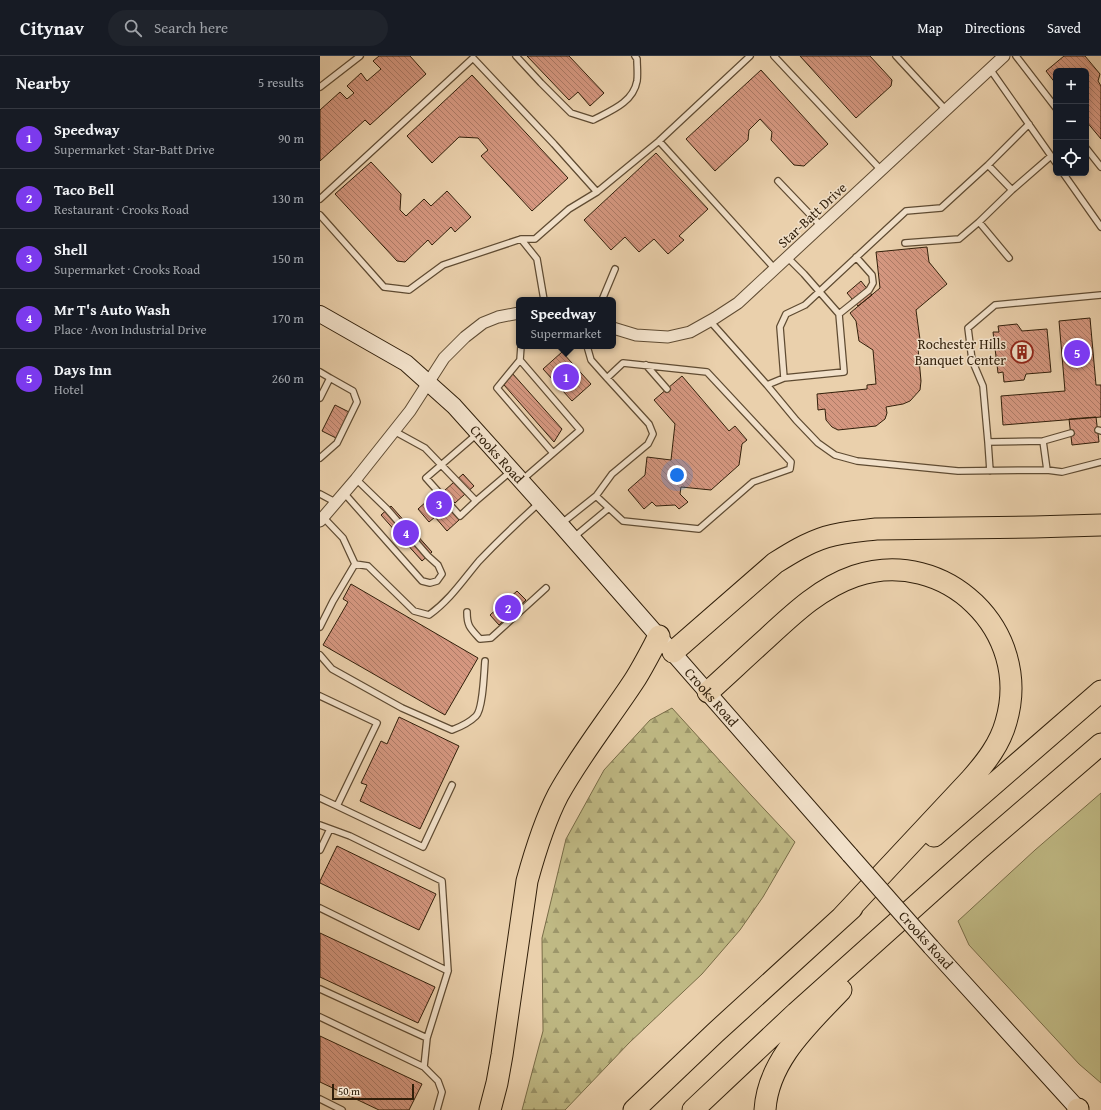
<!DOCTYPE html>
<html lang="en">
<head>
<meta charset="utf-8">
<style>
  :root { --surface:#171b24; --page:#20242c; --text:#f1f3f6; --muted:#9ea1a6; --line:#363941; --accent:#7c3aed }
  body { margin:0; font-family:"Gentium Book Plus",serif; background:var(--page); color:var(--text) }
  .controls { position:absolute; right:12px; top:12px; display:grid; overflow:hidden; border-radius:6px; box-shadow:0 2px 6px #0003 }
  .controls button { width:36px; height:36px; display:grid; place-items:center; padding:0; border:0; border-bottom:1px solid var(--line); background:var(--surface); color:var(--text); font:20px sans-serif }
  .scale { position:absolute; left:12px; bottom:10px; width:82px; box-sizing:border-box; padding-left:4px; border:2px solid #311f0a; border-top:0; font-size:11px; line-height:14px; white-space:nowrap; color:#311f0a; -webkit-text-stroke:3px #f1e0c9; paint-order:stroke }
  .you { position:absolute; left:357px; top:419px; width:14px; height:14px; margin:-10px; border:3px solid #fff; border-radius:50%; background:#1a73e8; box-shadow:0 0 0 6px #1a73e833 }
  .badge { display:grid; place-items:center; width:26px; height:26px; border-radius:50%; background:var(--accent); color:#fff; font-size:13px; font-weight:700 }
  .pin { position:absolute; translate:-50% -50%; border:2px solid #fff; box-shadow:0 1px 4px #0006 }
  .popup { position:absolute; left:196px; top:241px; width:100px; height:52px; box-sizing:border-box; display:grid; place-content:center; border-radius:6px; background:var(--surface); filter:drop-shadow(0 1px 3px #0005); font-size:13px; white-space:nowrap; color:var(--muted) }
  .popup b { font-size:15px; color:var(--text) }
  .popup::after { content:''; position:absolute; left:50%; top:100%; margin-left:-8px; border:8px solid transparent; border-top-color:var(--surface) }
  .list { margin:0; padding:0; list-style:none }
  h2 { display:flex; justify-content:space-between; align-items:center; height:52px; margin:0; padding:0 16px; font-size:17px }
  h2 small { font-size:13px; font-weight:400; color:var(--muted) }
  .list li { display:grid; grid-template-columns:26px 1fr auto; gap:12px; align-items:center; box-sizing:border-box; height:60px; padding:0 16px; border-top:1px solid var(--line) }
  .list b { display:block; font-size:15px; white-space:nowrap }
  .list p { margin:0; font-size:13px; white-space:nowrap; color:var(--muted) }
  .list em { font-size:13px; font-style:normal; color:var(--muted) }
  .icon { flex:none; width:22px; height:22px; fill:none; stroke:currentColor; stroke-width:2; stroke-linecap:round; stroke-linejoin:round }
  .map { position:relative; flex:none; width:781px; height:1054px; overflow:hidden }
  header { display:flex; align-items:center; gap:24px; box-sizing:border-box; height:56px; padding:0 20px; background:var(--surface); border-bottom:1px solid var(--line) }
  header strong { font-size:19px }
  nav { display:flex; gap:22px; margin-inline-start:auto; font-size:14px }
  .search { width:280px; height:36px; background:var(--page); display:flex; align-items:center; gap:10px; box-sizing:border-box; padding:0 14px; border-radius:22px; color:var(--muted); font-size:15px }
  main { display:flex }
  aside { flex:1; background:var(--surface) }
  .map>svg:first-child { display:block }
  .green { fill:#bfb984; stroke:#786c47 }
  .forest { fill:url(#forest-firs); stroke:#786c47 }
  .building { fill:url(#building-back-hatch); stroke:#311f0a }
  .lines { fill:none; stroke-linecap:round; stroke-linejoin:round }
  .lane-casing { stroke:#5f4b32; stroke-width:8 }
  .street-casing { stroke:#5f4b32; stroke-width:13 }
  .secondary-casing { stroke:#311f0a; stroke-width:18 }
  .highway-casing { stroke:#311f0a; stroke-width:23 }
  .lane { stroke:#f1e0c9; stroke-width:5.5 }
  .street { stroke:#f1e0c9; stroke-width:11 }
  .secondary { stroke:#f1e0c9; stroke-width:16 }
  .highway { stroke:#ead0ac; stroke-width:21 }
  .secondary-bridge-casing { stroke:#311f0a; stroke-width:18; stroke-linecap:butt }
  .secondary-bridge { stroke:#f1e0c9; stroke-width:16 }
  .labels { text-anchor:middle; dominant-baseline:central; stroke-width:3; stroke-linejoin:round; paint-order:stroke }
  .street-label { font-size:14px; fill:#311f0a; stroke:#f1e0c9 }
  .poi-label { font-size:14px; fill:#311f0a; stroke:#f1e0c9; text-anchor:end }
</style>
</head>
<body>
<header>
<strong>Citynav</strong>
<div class="search"><svg class="icon" aria-label="search" viewBox="0 0 24 24"><circle cx="10" cy="10" r="6"/><path d="M15 15l6 6"/></svg>Search here</div>
<nav><a>Map</a><a>Directions</a><a>Saved</a></nav>
</header>
<main>
<aside>
<h2>Nearby<small>5 results</small></h2>
<ul class="list">
<li><span class="badge">1</span><div><b>Speedway</b><p>Supermarket · Star-Batt Drive</p></div><em>90 m</em></li>
<li><span class="badge">2</span><div><b>Taco Bell</b><p>Restaurant · Crooks Road</p></div><em>130 m</em></li>
<li><span class="badge">3</span><div><b>Shell</b><p>Supermarket · Crooks Road</p></div><em>150 m</em></li>
<li><span class="badge">4</span><div><b>Mr T's Auto Wash</b><p>Place · Avon Industrial Drive</p></div><em>170 m</em></li>
<li><span class="badge">5</span><div><b>Days Inn</b><p>Hotel</p></div><em>260 m</em></li>
</ul>
</aside>
<div class="map">
<svg width="781" height="1054" viewBox="0 0 781 1054">
  <defs>
    <pattern id="forest-firs" width="22" height="20" patternUnits="userSpaceOnUse"><rect width="22" height="20" fill="#bfb984"/><path d="M5 1l3.5 6h-7zM16 11l3.5 6h-7z" fill="#9c966a"/></pattern>
    <pattern id="building-back-hatch" width="6" height="6" patternUnits="userSpaceOnUse"><rect width="6" height="6" fill="#d59780"/><path d="M-1 5l2 2M0 0l6 6M5-1l2 2" fill="none" stroke="#ad7b67"/></pattern>
  </defs>
  <rect width="100%" height="100%" fill="#ead0ac"/>
  <filter id="stains"><feTurbulence type="fractalNoise" baseFrequency=".005" numOctaves="4"/><feColorMatrix values="0 0 0 0 .2 0 0 0 0 .09 0 0 0 0 .02 0 0 0 .5 -.17"/></filter>
  <radialGradient id="worn" r=".72"><stop offset=".6" stop-color="#630" stop-opacity="0"/><stop offset="1" stop-color="#630" stop-opacity=".3"/></radialGradient>
  <path class="green" d="M781 737V1027L759 1008 649 889 638 865 715 794Z"/>
  <path class="forest" d="M352 652 431 739 475 786 443 841 420 874 382 918 309 987 245 1054H202L223 975 222 882 246 783 284 714 330 664Z"/>
  <path class="building" d="M59 0H90L106 18 50 69 45 64 0 105V54L20 36 27 43 34 37 27 30 41 17 47 25 61 13 53 5Z
    M207 0H249L284 37 270 50 258 36 249 44Z
    M480 0H550L572 24 571 30 536 62Z
    M744 0H765L780 18 778 25 781 30V83L766 65V15H736V28L726 15Z
    M441 14 508 88 484 110 474 109 451 84 452 76 440 63 429 74 428 84 395 115 366 83Z
    M152 19 248 122 212 155 161 100 168 94 158 82 139 81 112 107 87 80Z
    M336 97 388 153 359 180 364 184 348 198 334 183 319 196 305 181 291 194 264 164Z
    M51 106 81 138 80 154 86 160 104 143 111 150 127 135 151 161 135 176 131 171 112 189 108 184 85 206 77 205 15 138Z
    M607 191 609 206 627 228 596 254 601 291 598 292 601 325 600 334 590 345 583 348 566 351 567 357 565 363 556 370 518 374 512 371 506 364 505 353 498 354 497 338 547 333V329L556 328 553 294 539 285 536 265 530 257 560 232 556 196Z
    M541 225 552 239 538 250 527 237Z
    M770 262 776 329H781V361L683 369 681 340 745 335 739 265Z
    M697 268 702 275 727 273 731 316 706 318 704 324 684 326 683 316 678 317 673 276H679L678 270Z
    M242 296 271 328 252 345 223 313Z
    M192 317 242 373 234 386 184 329Z
    M362 320 409 375 415 370 427 384 422 388 419 409 391 434 361 431 360 438 368 446 359 453 355 449 336 450 332 446 324 453 308 434 325 419 327 401 351 404 355 368 334 344Z
    M15 349 29 356 16 382 2 375Z
    M776 361 779 386 752 389 749 363Z
    M143 418 154 430 135 447 124 435Z
    M116 437 139 464 127 475 115 461 109 466 98 453Z
    M71 450 112 496 102 505 61 459Z
    M31 528 158 602 125 659 3 589 28 546 23 543Z
    M197 535 206 544 179 569 170 559Z
    M79 661 139 690 100 773 40 745 47 729 41 727 61 685 67 688Z
    M17 790 116 838 99 874 0 827V825Z
    M0 877 115 931 98 967 0 921Z
    M0 980 102 1028 89 1054H59L0 1026Z"/>
  <g class="lines">
    <g class="lane-casing">
      <path id="lane" d="M196 0 221 27 251 57 273 64C290 55 313 47 317 25 318 18 317 10 317 3L315 0
        M454 0 561 114
        M576 0 626 54
        M696 0 736 52
        M670 13 736 107
        M0 31 40 0
        M339 85 455 213
        M766 92 781 111
        M668 109 692 134 731 100
        M743 117 781 171
        M458 125 501 170
        M0 143 153 2 234 88 277 136 339 85 430 0
        M0 159 64 231 89 234 123 209 201 183 217 203 224 244
        M201 183H215L249 153 277 136
        M585 187 639 183 659 166
        M689 202 659 166 692 134
        M282 244 295 213
        M519 258 549 234 553 227 552 219 536 201
        M390 265 447 329 464 322 524 316 519 258 484 218 468 202
        M201 290 200 304 260 374 202 424
        M200 304 177 332 233 397
        M326 309 347 333
        M0 316 10 322 0 342
        M464 322 460 271 466 258 485 249 586 155 621 152 668 109 709 68
        M447 329 476 364 498 387 515 399 537 405 638 415 727 414 742 416 781 406
        M778 374 781 375
        M74 375 105 392 156 445 190 416
        M723 385 727 414
        M668 386 723 385 751 377
        M0 402 17 387 37 346 33 335 10 322
        M670 415 668 386 663 330 652 304 648 272 675 249 781 239
        M24 437 102 525 110 527 117 525 122 518 118 509 108 500 67 453 36 423
        M0 438 15 446
        M276 440 292 418 328 388 333 378 329 368 287 322
        M156 445 140 460 106 422 157 378
        M242 467 276 440 303 465 379 473 433 426 470 413 471 406 387 316 303 307 287 322 271 304 267 290
        M254 481 289 452
        M35 508 48 510 94 555 109 559C130 544 143 524 159 505 178 485 198 466 219 447
        M147 556C147 570 150 572 160 583L171 582 226 532
        M0 571 13 545 35 508 23 482 3 461
        M0 599 12 613 82 652 132 674C140 671 149 667 156 660 163 653 164 617 165 605
        M0 640 57 667 17 750 0 742
        M17 750 103 791 132 729
        M0 769 30 780 122 825 128 915 107 982 104 1011 118 1025 122 1036 117 1054
        M0 794 10 773
        M0 852 128 915
        M0 933 107 982
        M0 961 104 1011
        M0 1043 22 1054"/>
    </g>
    <g class="street-casing">
      <path id="street" d="M293 272 316 279 348 281 370 276 395 262 418 247 684 0
        M0 465 36 423 90 355 124 302 145 281 163 267 178 261 199 257"/>
    </g>
    <g class="secondary-casing">
      <g id="secondary">
        <path id="s1" d="M0 258 86 307 134 350 240 468 530 799"/>
        <path d="M611 891 759 1054"/>
      </g>
    </g>
    <g class="highway-casing">
      <path id="highway" d="M353 596 455 507C471 497 487 487 506 481 522 476 539 475 556 473L714 471 781 469
        M388 636C408 618 427 600 446 583 473 558 500 532 535 520 625 490 713 575 686 666 680 688 666 706 651 723L522 861
        M614 780 781 635
        M170 1054 177 1027 182 999 207 825C215 796 224 766 238 739 260 699 289 663 314 625 323 611 331 595 339 580
        M314 1054 395 977 532 852
        M373 1054 476 957 659 793 781 688
        M445 1054C448 1004 489 968 521 934
        M758 1054V1053"/>
    </g>
    <use href="#lane" class="lane"/>
    <use href="#street" class="street"/>
    <use href="#secondary" class="secondary"/>
    <use href="#highway" class="highway"/>
    <g class="secondary-bridge-casing">
      <path id="secondary-bridge" d="M530 799 611 891"/>
    </g>
    <use href="#secondary-bridge" class="secondary-bridge"/>
  </g>
  <defs>
    <g id="building-ring" transform="scale(1.15)"><circle r="9.5" fill="#f1e0c9" stroke="#8f2418" stroke-width="1.5"/><path d="M-4-6H4V6H1V3H-1V6H-4ZM-2.5-4.3h1.7v1.8h-1.7ZM.8-4.3h1.7v1.8H.8ZM-2.5-1h1.7V.8h-1.7ZM.8-1h1.7V.8H.8Z" fill="#8f2418"/></g>
  </defs>
  <g fill-rule="evenodd">
    <use href="#building-ring" x="702" y="296"/>
  </g>
  <g class="labels">
    <g class="street-label">
      <text transform="translate(492 159) rotate(-43)">Star-Batt Drive</text>
      <text stroke="none"><textPath href="#s1" startOffset="228">Crooks Road</textPath></text>
      <text stroke="none"><textPath href="#s1" startOffset="552">Crooks Road</textPath></text>
      <text transform="translate(606 884) rotate(48)">Crooks Road</text>
    </g>
    <g class="poi-label">
      <text x="686" y="288">Rochester Hills<tspan x="686" dy="16">Banquet Center</tspan></text>
    </g>
  </g>
  <rect width="100%" height="100%" filter="url(#stains)"/>
  <rect width="100%" height="100%" fill="url(#worn)"/>
</svg>
<div class="controls">
<button>+</button>
<button>−</button>
<button><svg class="icon" aria-label="locate" viewBox="0 0 24 24"><circle cx="12" cy="12" r="6"/><path d="M12 2v4M12 18v4M2 12h4M18 12h4"/></svg></button>
</div>
<div class="scale">50 m</div>
<div class="you"></div>
<div class="pin badge" style="left:246px;top:321px">1</div>
<div class="popup"><b>Speedway</b>Supermarket</div>
<div class="pin badge" style="left:188px;top:552px">2</div>
<div class="pin badge" style="left:119px;top:448px">3</div>
<div class="pin badge" style="left:86px;top:477px">4</div>
<div class="pin badge" style="left:757px;top:297px">5</div>
</div>
</main>
</body>
</html>
